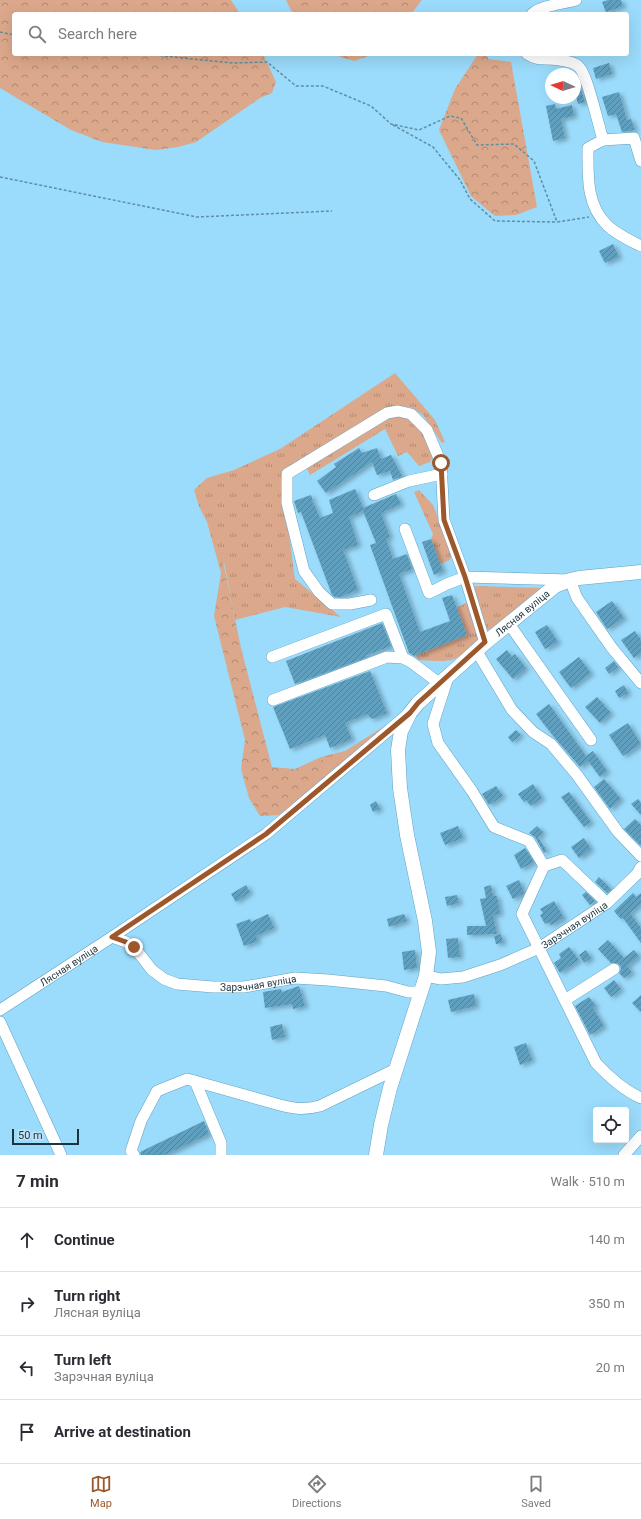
<!DOCTYPE html>
<html lang="en">
<head>
<meta charset="utf-8">
<style>
  :root { --surface:#fff; --page:#f7f7f7; --text:#2b2b33; --muted:#7c7c81; --line:#e1e1e2; --accent:#9c572b }
  body { margin:0; font-family:Roboto,sans-serif; background:var(--page); color:var(--text) }
  .controls { position:absolute; right:12px; bottom:12px; display:grid; overflow:hidden; border-radius:4px; box-shadow:0 4px 16px #0002 }
  .controls button { width:36px; height:36px; display:grid; place-items:center; padding:0; border:0; border-bottom:1px solid var(--line); background:var(--surface); color:var(--text); font:20px sans-serif }
  .compass { position:absolute; left:545px; top:68px; width:36px; height:36px; border-radius:50%; background:var(--surface); box-shadow:0 4px 16px #0002; rotate:274deg }
  .scale { position:absolute; left:12px; bottom:10px; width:67px; box-sizing:border-box; padding-left:4px; border:2px solid #1a3440; border-top:0; font-size:11px; line-height:14px; white-space:nowrap; color:#1a3440; -webkit-text-stroke:3px #bfe4f8; paint-order:stroke }
  .stop { position:absolute; width:12px; height:12px; margin:-9px; border:3px solid #9c572b; border-radius:50%; background:#fff }
  .stop.end { background:#9c572b; border-color:#fff; box-shadow:0 1px 4px #0008 }
  .list { margin:0; padding:0; list-style:none }
  h2 { display:flex; justify-content:space-between; align-items:center; height:52px; margin:0; padding:0 16px; font-size:17px }
  h2 small { font-size:13px; font-weight:400; color:var(--muted) }
  .list li { display:grid; grid-template-columns:26px 1fr auto; gap:12px; align-items:center; box-sizing:border-box; height:64px; padding:0 16px; border-top:1px solid var(--line) }
  .list b { display:block; font-size:15px; white-space:nowrap }
  .list p { margin:0; font-size:13px; white-space:nowrap; color:var(--muted) }
  .list em { font-size:13px; font-style:normal; color:var(--muted) }
  .icon { flex:none; width:22px; height:22px; fill:none; stroke:currentColor; stroke-width:2; stroke-linecap:round; stroke-linejoin:round }
  .map { position:relative; flex:none; width:641px; height:1155px; overflow:hidden }
  .search { position:absolute; background:var(--surface); box-shadow:0 4px 16px #0002; left:12px; right:12px; top:12px; height:44px; display:flex; align-items:center; gap:10px; box-sizing:border-box; padding:0 14px; border-radius:4px; color:var(--muted); font-size:15px }
  .sheet { height:308px; background:var(--surface) }
  nav { display:flex; justify-content:space-around; align-items:center; box-sizing:border-box; height:56px; border-top:1px solid var(--line); background:var(--surface); font-size:11px; color:var(--muted) }
  nav a { display:grid; justify-items:center; gap:2px }
  nav .on { color:var(--accent) }
  .map>svg:first-child { display:block }
  .grass { fill:url(#grass-tufts) }
  .forest { fill:url(#forest-crowns) }
  .building { fill:url(#building-hatch); filter:url(#shadow) }
  .lines { fill:none; stroke-linecap:round; stroke-linejoin:round }
  .minor-casing { stroke:#63a1c0; stroke-width:12 }
  .major-casing { stroke:#63a1c0; stroke-width:15 }
  .path { stroke:#608ea5; stroke-width:1.5; stroke-dasharray:3 2; stroke-linecap:butt }
  .minor { stroke:#fff; stroke-width:11 }
  .major { stroke:#fff; stroke-width:14 }
  .route { stroke:#9c572b; stroke-width:5 }
  .labels { text-anchor:middle; dominant-baseline:central; stroke-width:3; stroke-linejoin:round; paint-order:stroke }
  .street-label { font-size:10px; fill:#1a3440; stroke:#bfe4f8 }
</style>
</head>
<body>
<div class="map">
<svg width="641" height="1155" viewBox="0 0 641 1155">
  <defs>
    <pattern id="grass-tufts" width="24" height="20" patternUnits="userSpaceOnUse"><rect width="24" height="20" fill="#dca88b"/><path d="M3 7l-1-3M5 7V3M7 7l1-3M15 17l-1-3M17 17v-4M19 17l1-3" fill="none" stroke="#b28a73"/></pattern>
    <pattern id="forest-crowns" width="20" height="18" patternUnits="userSpaceOnUse"><rect width="20" height="18" fill="#dca88b"/><path d="M2 6a3 3 0 1 1 6 0M12 15a3 3 0 1 1 6 0" fill="none" stroke="#b28a73"/></pattern>
    <pattern id="building-hatch" width="6" height="6" patternUnits="userSpaceOnUse"><rect width="6" height="6" fill="#619fbe"/><path d="M-1 1l2-2M0 6l6-6M5 7l2-2" fill="none" stroke="#4f829c"/></pattern>
    <filter id="shadow"><feDropShadow dx="3.5" dy="2" stdDeviation="2" flood-color="#0004"/></filter>
  </defs>
  <rect width="100%" height="100%" fill="#9bdbfb"/>
  <path class="grass" d="M395 373 435 420 445 442 442 443 423 415 411 407 396 406 380 411 294 464 282 470 288 528 295 579 341 617 285 607 235 620 224 562 221 573 207 522 199 506 194 490 207 478 234 470 280 449Z
    M394 414 408 416 425 433 433 457 430 462 419 466 407 452 398 456 385 429 310 475 306 467Z
    M419 490 433 505 452 552 450 560 440 564 431 539 433 534 414 492Z
    M474 586 542 588 492 629 486 630Z
    M468 602 480 638C454 664 454 662 418 660L416 655 466 635 456 608Z
    M399 717 333 773 321 757 345 751Z"/>
  <path class="forest" d="M0 0H231L240 14H14V54H263L276 82 272 93 260 98 196 142 178 147 156 150 102 142 71 130 0 88Z
    M286 0H422L411 14H293Z
    M331 54H374L354 61Z
    M478 54H487L488 59 511 62 537 207 516 215 495 216 471 196 439 130 455 89Z
    M223 561 241 648 272 767 295 769 321 757 333 773 279 815 260 816 249 798 241 769 245 740 214 616Z"/>
  <path class="building" d="M608 0H621L623 6 606 12 602 2Z
    M609 63 612 74 596 79 593 68Z
    M578 80 585 102 578 104 576 96 579 95 576 81Z
    M619 92 627 120 631 119 635 130 622 132 616 114 608 116 602 97Z
    M555 104 556 109 572 105 574 116 561 119 565 138 553 141 546 106Z
    M613 244 619 257 605 263 599 251Z
    M359 448 362 453 377 448 381 459 391 455 402 476 393 480 390 471 377 475 372 462 326 493 317 481 336 467 334 464Z
    M355 489 363 508 396 494 401 504 381 513 390 537 386 539 393 559 407 554 412 569 399 574 420 632 450 621 442 598 452 595 467 635 414 656 409 653 370 545 376 543 363 511 349 517 358 545 343 550 358 590 340 597H335L332 595 301 512 298 513 294 501 311 495 313 501 312 502 315 506 320 518 333 513 329 500Z
    M431 539 443 571 434 575 422 542Z
    M612 601 624 618 607 629 596 612Z
    M382 623 391 646 365 656V658L295 684 286 661Z
    M547 625 558 642 545 649 535 632Z
    M635 631 641 640V653L634 658 621 640Z
    M507 650 512 657 515 654 526 668 513 679 496 659Z
    M579 657 591 673 571 688 559 672Z
    M614 661 618 667 609 674 605 668Z
    M370 671 387 713 372 719 367 714 345 723 352 739 330 748 325 735 290 749 273 707Z
    M624 685 628 693 619 698 615 691Z
    M597 697 611 713 600 723 585 707Z
    M549 704 586 756 593 751 607 771 600 777 588 761 580 767 554 737 536 714Z
    M628 723 641 744 623 756 609 735Z
    M516 730 521 735 512 742 508 737Z
    M604 779 621 799 610 809 594 787Z
    M533 784 542 798 531 806 526 800 524 802 518 794Z
    M496 786 503 796 489 805 482 794Z
    M569 792 591 822 584 827 561 797Z
    M638 799 641 803V815L631 804Z
    M376 801 380 809 373 812 370 805Z
    M635 819 641 825V846L624 829Z
    M458 826 463 838 445 845 440 833Z
    M537 826 543 832 538 837 547 851 544 853 535 837 529 833Z
    M584 838 591 849 579 858 571 847Z
    M525 848 534 862 521 869 514 855Z
    M599 877 611 889 607 893 595 882Z
    M519 880 524 892 523 894 513 899 506 886Z
    M246 885 250 892 236 902 231 894Z
    M491 885 493 896H497L500 914 493 915 497 934 467 935V926H486L480 899 486 898 484 887Z
    M586 892 595 901 590 905 582 895Z
    M633 893 636 897 641 893V904L630 913 641 928V943L623 918 621 919 614 911Z
    M457 895 459 903 447 906 445 897Z
    M554 901 564 918 551 925 549 922 545 924 540 915 543 913 540 909Z
    M268 914 274 928 256 936 258 941 244 946 236 924 250 919 251 922Z
    M404 914 407 921 389 927 387 919Z
    M501 934 503 943 496 944 494 936Z
    M458 938 460 957 448 958 446 939Z
    M608 940 624 958 634 950 639 956 627 966 632 972 624 978 619 973 621 969 620 965 617 963H611L598 949Z
    M569 947 579 960 560 973 554 963 561 958 559 954Z
    M415 950 417 968 404 970 402 952Z
    M586 950 591 958 584 963 579 955Z
    M614 980 621 989 611 997 604 988Z
    M299 986 305 1006 293 1009 292 1004 265 1008 263 992 281 989 282 992Z
    M474 994 476 1006 451 1012 448 1000Z
    M641 995V1012L632 1003Z
    M589 997 596 1006 593 1008 604 1026 590 1035 575 1006Z
    M282 1024 285 1037 272 1040 270 1027Z
    M526 1043 532 1060 520 1065 514 1047Z
    M204 1121 209 1134 165 1155H141L140 1152Z"/>
  <g class="lines">
    <g class="minor-casing">
      <g id="minor">
        <path d="M532 14C542 5 563 4 576 0"/>
        <path d="M527 54C539 62 546 57 559 60 566 61 574 62 579 67 587 74 599 127 603 140"/>
        <path d="M641 161 634 138 603 140 588 148C588 175 586 205 607 225 616 234 629 240 641 246"/>
        <path d="M374 495 409 481 442 474"/>
        <path d="M405 529 429 593 447 584 465 577 485 643"/>
        <path d="M371 600 350 604H332L319 592 304 571 287 503V474L387 413 398 411 411 414 427 430 441 463 444 520 465 577 570 580 577 598 612 648 641 683"/>
        <path d="M509 624 591 740"/>
        <path d="M476 650 512 710 533 732 551 744 577 775 618 832 641 856"/>
        <path d="M272 657 386 614 403 658"/>
        <path d="M449 674 433 724 438 743 472 791 494 827 529 841 544 866 562 860 607 903"/>
        <path d="M273 700 387 657 403 658 411 662 439 683"/>
        <path d="M544 866 522 914 596 1063C609 1077 623 1090 641 1098"/>
        <path id="s1" d="M112 937 126 942 134 947 152 970 164 979 177 984 213 987H244L295 978 328 980 386 986 408 992H421"/>
        <path id="s2" d="M426 976 441 979 463 977 500 965 539 948 607 903 637 874 641 867"/>
        <path d="M565 1000 614 969"/>
        <path id="s3" d="M0 1010 112 937 266 834 408 714"/>
        <path d="M0 1022 61 1155"/>
        <path d="M195 1081 221 1143V1155"/>
        <path d="M134 1155 131 1151 141 1121 157 1091 187 1079 280 1105C295 1109 304 1110 320 1106L396 1069"/>
        <path d="M624 1155 641 1136"/>
      </g>
    </g>
    <g class="major-casing">
      <g id="major">
        <path id="s4" d="M376 1155 381 1125 390 1088 426 976 429 952 425 921 407 835 400 788 398 750 401 731 410 713 418 703 485 643 555 586 570 580 579 578 641 572"/>
      </g>
    </g>
    <path class="path" d="M0 32 14 35
      M145 54 232 63 267 62 296 86H323L371 106 391 124 419 130 450 116 461 118 477 145 514 144 534 161 557 222 589 217
      M393 125 433 147 460 180 470 199 495 221 557 222
      M0 177 197 217 332 211"/>
    <use href="#minor" class="minor"/>
    <use href="#major" class="major"/>
  </g>
  <g class="lines">
    <path class="route" d="M134 947 126 942 112 937 266 834 410 713 418 703 485 642 465 577 444 520 441 463"/>
  </g>
  <g class="labels">
    <g class="street-label">
      <text stroke="none"><textPath href="#s4" startOffset="605">Лясная вуліца</textPath></text>
      <text stroke="none"><textPath href="#s2" startOffset="161">Зарэчная вуліца</textPath></text>
      <text stroke="none"><textPath href="#s3" startOffset="82">Лясная вуліца</textPath></text>
      <text stroke="none"><textPath href="#s1" startOffset="164">Зарэчная вуліца</textPath></text>
    </g>
  </g>
</svg>
<div class="controls">
<button><svg class="icon" aria-label="locate" viewBox="0 0 24 24"><circle cx="12" cy="12" r="6"/><path d="M12 2v4M12 18v4M2 12h4M18 12h4"/></svg></button>
</div>
<svg class="compass" viewBox="-18 -18 36 36"><path d="M0-13l5 13h-10z" fill="#e53935"/><path d="M0 13l5-13h-10z" fill="#7c7c81"/></svg>
<div class="scale">50 m</div>
<div class="stop" style="left:441px;top:463px"></div>
<div class="stop end" style="left:134px;top:947px"></div>
<div class="search"><svg class="icon" aria-label="search" viewBox="0 0 24 24"><circle cx="10" cy="10" r="6"/><path d="M15 15l6 6"/></svg>Search here</div>
</div>
<section class="sheet">
<h2>7 min<small>Walk · 510 m</small></h2>
<ul class="list">
<li><svg class="icon" aria-label="ahead" viewBox="0 0 24 24"><path d="M12 20V5M6 11l6-6 6 6"/></svg><div><b>Continue</b></div><em>140 m</em></li>
<li><svg class="icon" aria-label="right" viewBox="0 0 24 24"><path d="M7 20v-9h11M14 6l5 5-5 5"/></svg><div><b>Turn right</b><p>Лясная вуліца</p></div><em>350 m</em></li>
<li><svg class="icon" aria-label="left" viewBox="0 0 24 24"><path d="M17 20v-9H6M10 6l-5 5 5 5"/></svg><div><b>Turn left</b><p>Зарэчная вуліца</p></div><em>20 m</em></li>
<li><svg class="icon" aria-label="arrive" viewBox="0 0 24 24"><path d="M6 21V4h12l-3 4 3 4H6"/></svg><div><b>Arrive at destination</b></div></li>
</ul>
</section>
<nav>
<a class="on"><svg class="icon" aria-label="map" viewBox="0 0 24 24"><path d="M3 6l6-2 6 2 6-2v14l-6 2-6-2-6 2zM9 4v14M15 6v14"/></svg>Map</a>
<a><svg class="icon" aria-label="directions" viewBox="0 0 24 24"><path d="M12 3l9 9-9 9-9-9zM9 14v-3h6M13 9l2 2-2 2"/></svg>Directions</a>
<a><svg class="icon" aria-label="saved" viewBox="0 0 24 24"><path d="M7 4h10v16l-5-4-5 4z"/></svg>Saved</a>
</nav>
</body>
</html>
